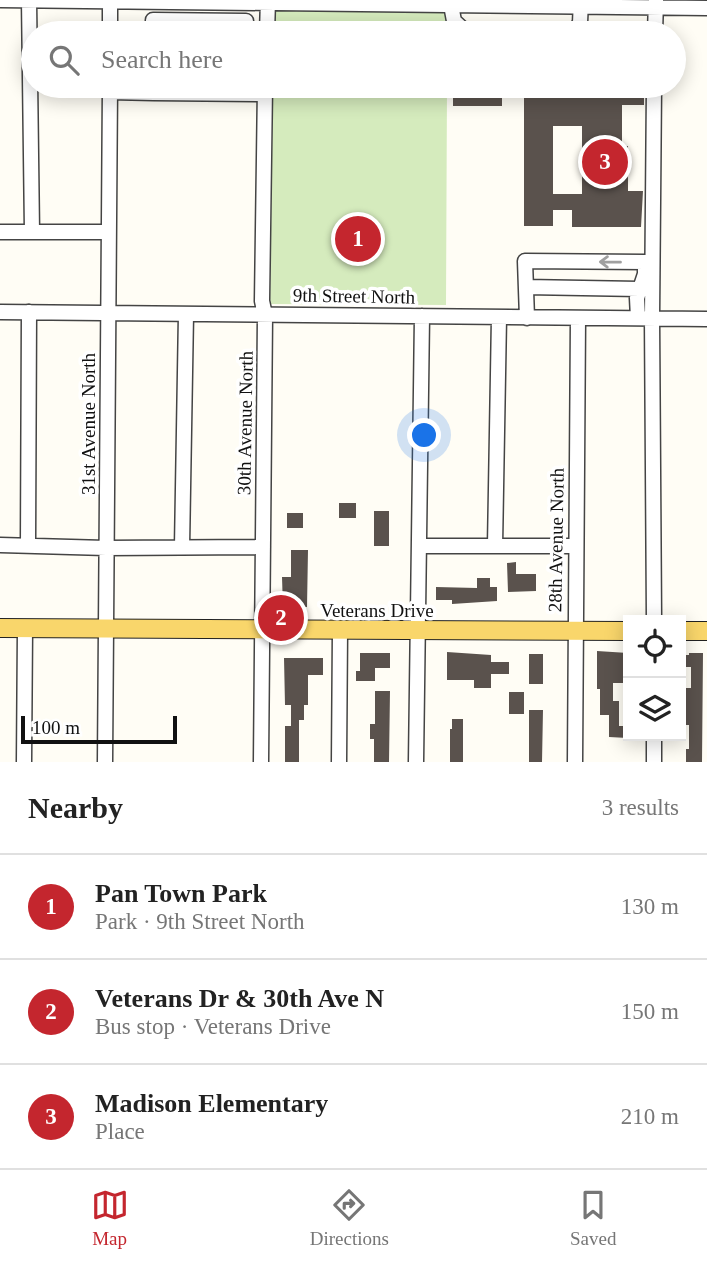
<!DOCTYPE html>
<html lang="en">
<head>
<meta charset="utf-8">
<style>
  :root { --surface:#fff; --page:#f6f6f6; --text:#222; --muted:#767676; --line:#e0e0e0; --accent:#c4262e }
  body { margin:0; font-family:Georgia,serif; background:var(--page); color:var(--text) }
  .controls { position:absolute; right:21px; bottom:21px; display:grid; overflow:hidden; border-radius:0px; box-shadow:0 4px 18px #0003 }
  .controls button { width:63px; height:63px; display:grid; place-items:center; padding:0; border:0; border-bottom:2px solid var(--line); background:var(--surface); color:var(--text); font:35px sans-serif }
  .scale { position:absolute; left:21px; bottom:18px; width:156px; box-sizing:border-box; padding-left:7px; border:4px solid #111; border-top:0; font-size:19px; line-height:24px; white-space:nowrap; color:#111; -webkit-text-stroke:5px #fff; paint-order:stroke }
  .you { position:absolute; left:425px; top:436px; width:24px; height:24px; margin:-18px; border:5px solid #fff; border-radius:50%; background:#1a73e8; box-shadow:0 0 0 10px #1a73e833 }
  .badge { display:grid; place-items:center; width:46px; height:46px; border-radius:50%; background:var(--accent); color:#fff; font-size:23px; font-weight:700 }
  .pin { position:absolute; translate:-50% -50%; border:4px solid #fff; box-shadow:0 2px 7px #0006 }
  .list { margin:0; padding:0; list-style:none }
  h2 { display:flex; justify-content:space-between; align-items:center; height:91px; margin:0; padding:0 28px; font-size:30px }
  h2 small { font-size:23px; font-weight:400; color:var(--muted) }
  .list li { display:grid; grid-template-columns:46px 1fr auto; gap:21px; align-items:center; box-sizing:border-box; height:105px; padding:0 28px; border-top:2px solid var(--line) }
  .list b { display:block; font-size:26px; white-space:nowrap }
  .list p { margin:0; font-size:23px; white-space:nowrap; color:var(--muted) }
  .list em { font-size:23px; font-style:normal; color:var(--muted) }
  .icon { flex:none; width:38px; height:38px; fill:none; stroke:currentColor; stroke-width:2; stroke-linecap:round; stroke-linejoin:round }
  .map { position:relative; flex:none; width:707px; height:762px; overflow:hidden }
  .search { position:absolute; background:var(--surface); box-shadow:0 4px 18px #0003; left:21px; right:21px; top:21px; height:77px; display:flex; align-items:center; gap:18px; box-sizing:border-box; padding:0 24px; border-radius:38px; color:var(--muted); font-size:26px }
  .sheet { height:406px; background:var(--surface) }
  nav { display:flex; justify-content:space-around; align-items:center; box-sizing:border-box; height:98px; border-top:2px solid var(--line); background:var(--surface); font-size:19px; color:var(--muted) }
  nav a { display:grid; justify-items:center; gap:4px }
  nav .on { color:var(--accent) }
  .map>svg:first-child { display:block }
  .green { fill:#d5ebbd }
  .building { fill:#5a524d; fill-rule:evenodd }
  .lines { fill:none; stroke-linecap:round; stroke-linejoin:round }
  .minor-casing { stroke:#444; stroke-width:17 }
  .major-casing { stroke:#222; stroke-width:20 }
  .minor { stroke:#fff; stroke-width:14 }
  .major { stroke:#f9d66b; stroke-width:18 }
  .oneway { stroke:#a0a0a0 }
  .labels { text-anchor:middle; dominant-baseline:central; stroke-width:7; stroke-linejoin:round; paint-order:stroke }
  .street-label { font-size:19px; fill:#111; stroke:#fff }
</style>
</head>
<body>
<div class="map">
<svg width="707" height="762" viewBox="0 0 707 762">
  <rect width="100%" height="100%" fill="#fffdf5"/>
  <path class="green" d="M274 11 448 12V33H274Z
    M273 86H447L446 305 270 304Z"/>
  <path class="building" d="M453 86H644V105H622V146H628V191H643L641 227H572V210H553V226H524V94H502V106H453ZM553 126H582V194H553Z
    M339 503H356V518H339Z
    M374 511H389V546H374Z
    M287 513H303V528H287Z
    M291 550H308L307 607 283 608 282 577H291Z
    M516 562V574H536V591L508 592 507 563Z
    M477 578H490V587H497V601L452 604V600H436V587L477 588Z
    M597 651 628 653V683H613V701H619V726H628V738L609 737V715H600V689H597Z
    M447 652 491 655V662H509V674H491V688H474V680H447Z
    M360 653H390V668H375V681H356V671H360Z
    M689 653H703L702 762H686V749H689V725H682V711L683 688H691V667H681V655H689Z
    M529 654H543V684H529Z
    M284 658H323V675H308V705H304V720H299V762H285V726H291V705H285Z
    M375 691H390L389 762H374V739H370V724H375Z
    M509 692H524V714H509Z
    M529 710H543L542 762H529Z
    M452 719H463V762H450V729H452Z"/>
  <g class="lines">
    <g class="minor-casing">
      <path id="minor" d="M0 0 707 8
        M29 0 32 232
        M451 5 454 21 467 33
        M110 33V0
        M153 33V20L246 21V33
        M267 33 268 0
        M564 33 574 31 580 23 581 0
        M655 33 656 0
        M154 86V93L265 94
        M110 92 154 93
        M0 232H108
        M526 287 639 289
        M0 312 707 319
        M527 318 525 261 645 262V274L637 298 638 318
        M0 545 106 548 263 547
        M28 545 29 312
        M419 546H575
        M495 546 499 317
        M182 547 186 314
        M654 620 652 318 654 86
        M24 762 25 628
        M105 762 110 86
        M261 762 265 315 262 301 265 86
        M339 762 340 630
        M416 762 422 316
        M575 762 578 318
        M654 762V736"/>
    </g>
    <g class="major-casing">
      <path id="major" d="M0 628 628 631
        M681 631H707"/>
    </g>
    <use href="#minor" class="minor"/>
    <use href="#major" class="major"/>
  </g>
  <defs><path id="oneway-shaft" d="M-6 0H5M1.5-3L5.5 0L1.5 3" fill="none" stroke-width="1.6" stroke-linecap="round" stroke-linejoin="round" transform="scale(1.75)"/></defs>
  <use class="oneway" href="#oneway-shaft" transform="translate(610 262) rotate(-179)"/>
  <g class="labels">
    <g class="street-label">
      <text transform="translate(354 296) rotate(1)">9th Street North</text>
      <text transform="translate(245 423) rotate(-89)">30th Avenue North</text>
      <text transform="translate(88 424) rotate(-90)">31st Avenue North</text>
      <text transform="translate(556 540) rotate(-89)">28th Avenue North</text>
      <text x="377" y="610">Veterans Drive</text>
    </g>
  </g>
</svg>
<div class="controls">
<button><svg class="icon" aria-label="locate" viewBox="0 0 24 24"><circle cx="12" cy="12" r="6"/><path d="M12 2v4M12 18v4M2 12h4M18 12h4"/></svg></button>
<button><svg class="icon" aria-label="layers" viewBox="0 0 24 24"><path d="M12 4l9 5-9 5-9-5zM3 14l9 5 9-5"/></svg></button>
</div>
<div class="scale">100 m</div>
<div class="you"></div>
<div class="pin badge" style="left:358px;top:239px">1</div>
<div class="pin badge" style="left:281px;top:618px">2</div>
<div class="pin badge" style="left:605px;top:162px">3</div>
<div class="search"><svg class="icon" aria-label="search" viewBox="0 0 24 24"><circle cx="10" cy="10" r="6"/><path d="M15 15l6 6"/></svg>Search here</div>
</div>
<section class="sheet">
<h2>Nearby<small>3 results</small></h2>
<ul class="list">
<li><span class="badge">1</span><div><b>Pan Town Park</b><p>Park · 9th Street North</p></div><em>130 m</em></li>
<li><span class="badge">2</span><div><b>Veterans Dr &amp; 30th Ave N</b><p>Bus stop · Veterans Drive</p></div><em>150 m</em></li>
<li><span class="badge">3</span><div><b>Madison Elementary</b><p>Place</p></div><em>210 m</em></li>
</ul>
</section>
<nav>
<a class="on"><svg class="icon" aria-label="map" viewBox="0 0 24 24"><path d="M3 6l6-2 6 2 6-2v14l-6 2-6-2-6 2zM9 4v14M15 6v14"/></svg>Map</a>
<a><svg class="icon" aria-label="directions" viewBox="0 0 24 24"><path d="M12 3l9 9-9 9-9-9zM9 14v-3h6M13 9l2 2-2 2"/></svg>Directions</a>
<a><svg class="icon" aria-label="saved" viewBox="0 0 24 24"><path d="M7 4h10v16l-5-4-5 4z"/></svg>Saved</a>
</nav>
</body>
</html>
